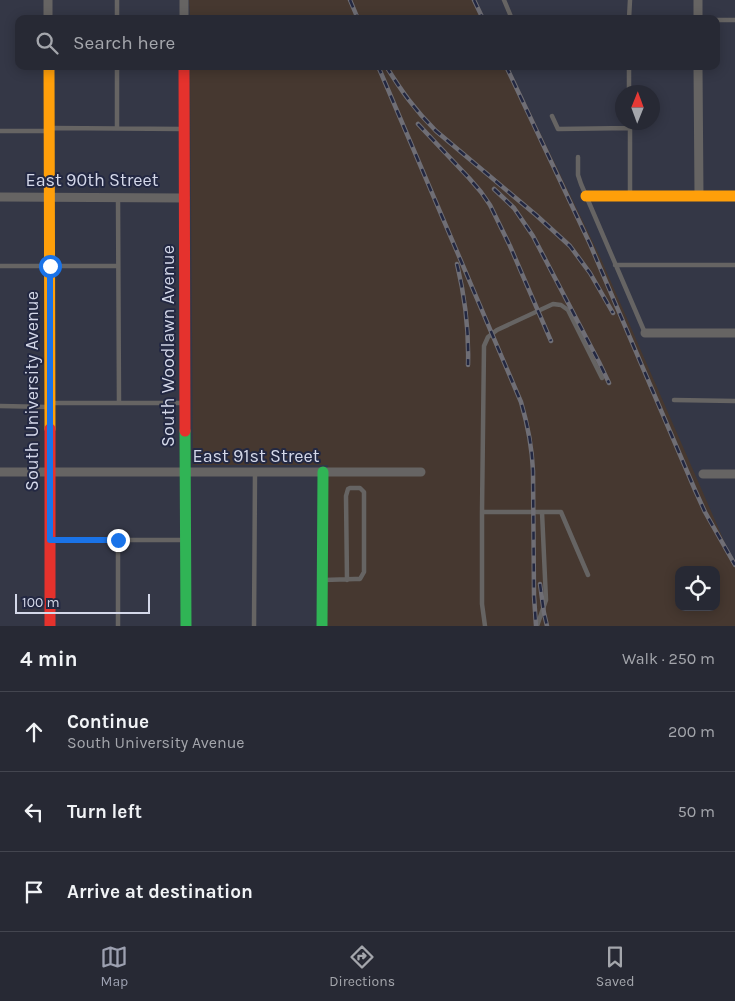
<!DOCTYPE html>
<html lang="en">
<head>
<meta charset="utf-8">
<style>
  :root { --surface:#272934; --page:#2f313c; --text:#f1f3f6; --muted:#a4a6ac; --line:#43454f; --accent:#9ca0b0 }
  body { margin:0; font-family:Karla,sans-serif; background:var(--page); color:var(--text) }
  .controls { position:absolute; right:15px; bottom:15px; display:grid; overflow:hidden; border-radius:10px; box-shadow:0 2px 12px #0003 }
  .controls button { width:45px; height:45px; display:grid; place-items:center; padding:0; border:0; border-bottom:1px solid var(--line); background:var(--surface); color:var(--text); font:25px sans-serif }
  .compass { position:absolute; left:615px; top:85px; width:45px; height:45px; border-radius:50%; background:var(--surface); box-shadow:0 2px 12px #0003; rotate:1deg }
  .scale { position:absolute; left:15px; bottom:12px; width:135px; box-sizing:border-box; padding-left:5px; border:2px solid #d4d8e9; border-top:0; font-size:14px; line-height:18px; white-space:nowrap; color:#d4d8e9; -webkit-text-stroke:4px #232842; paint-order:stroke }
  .stop { position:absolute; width:15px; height:15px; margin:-11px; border:4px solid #1a73e8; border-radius:50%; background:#fff }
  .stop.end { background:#1a73e8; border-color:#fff; box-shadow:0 1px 5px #0008 }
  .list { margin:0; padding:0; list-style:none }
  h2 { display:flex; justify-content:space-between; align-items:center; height:65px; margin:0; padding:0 20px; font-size:21px }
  h2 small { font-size:16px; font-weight:400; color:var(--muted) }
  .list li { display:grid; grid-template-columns:32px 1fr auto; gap:15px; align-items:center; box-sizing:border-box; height:80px; padding:0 20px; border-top:1px solid var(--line) }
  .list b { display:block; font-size:19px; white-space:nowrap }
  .list p { margin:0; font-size:16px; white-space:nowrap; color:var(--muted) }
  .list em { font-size:16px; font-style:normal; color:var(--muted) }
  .icon { flex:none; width:28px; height:28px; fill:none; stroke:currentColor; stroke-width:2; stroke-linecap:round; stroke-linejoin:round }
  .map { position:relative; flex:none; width:735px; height:626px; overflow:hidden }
  .search { position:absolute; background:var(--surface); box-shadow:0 2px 12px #0003; left:15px; right:15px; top:15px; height:55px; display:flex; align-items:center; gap:12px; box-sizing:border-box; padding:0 18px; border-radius:10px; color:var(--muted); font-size:19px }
  .sheet { height:305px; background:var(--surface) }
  nav { display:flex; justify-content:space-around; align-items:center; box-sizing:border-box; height:70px; border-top:1px solid var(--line); background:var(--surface); font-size:14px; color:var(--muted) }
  nav a { display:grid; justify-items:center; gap:2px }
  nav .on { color:var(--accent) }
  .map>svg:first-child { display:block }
  .industrial { fill:#463830; fill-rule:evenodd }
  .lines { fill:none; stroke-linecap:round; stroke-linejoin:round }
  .lane { stroke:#666463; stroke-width:4.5 }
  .street { stroke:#666463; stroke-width:9 }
  .fast { stroke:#30b455; stroke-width:11 }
  .slow { stroke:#ff9f0a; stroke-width:11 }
  .jam { stroke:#e5322d; stroke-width:11 }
  .rail-casing { stroke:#6f6e75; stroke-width:4.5 }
  .rail { stroke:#232842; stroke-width:2.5; stroke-dasharray:8; stroke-linecap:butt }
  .route { stroke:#1a73e8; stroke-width:6 }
  .labels { text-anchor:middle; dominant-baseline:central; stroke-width:4; stroke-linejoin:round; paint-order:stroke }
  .street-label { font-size:18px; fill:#d4d8e9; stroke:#232842 }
</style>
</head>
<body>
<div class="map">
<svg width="735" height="626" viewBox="0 0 735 626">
  <rect width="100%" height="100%" fill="#343746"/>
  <path class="industrial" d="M189 0H476L485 19H190Z
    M190 66H508L601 259 735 566V626H327L328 465H193ZM679 570H716V607H679Z"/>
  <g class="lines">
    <path class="lane" d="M504 0 512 19
      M117 19V0
      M629 19 630 0
      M716 20H735
      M629 66V92
      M552 116 558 129 630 128
      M630 122V195
      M51 128 183 129
      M117 128V66
      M0 131H49
      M578 157V175L581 184 645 333
      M118 198 119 403
      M615 265H735
      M0 266H118
      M674 400 735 401
      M51 403H183
      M0 406 49 407
      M482 512H561L588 575
      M52 540H184
      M118 540V626
      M324 580 355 579H360L364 572V492L360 488H350L348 489 346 496 347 580
      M254 626 255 472
      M485 626 482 604V512L484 346 488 337 497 330 553 304 561 305 568 310 602 378
      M537 626 546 600 542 512"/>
    <path class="street" d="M48 0V19
      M184 0V19
      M698 19V0
      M698 66 699 196
      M0 197 185 198
      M645 333H735
      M0 472H421
      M703 474H735"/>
    <path class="fast" d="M185 431 186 626
      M322 626 323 472"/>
    <path class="slow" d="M49 66 50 429
      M586 196H735"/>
    <path class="jam" d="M184 66 185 431
      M50 429V626"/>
    <g class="rail-casing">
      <path id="rail" d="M350 0 358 19
        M474 0 483 19
        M378 66 521 402C528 426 532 446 533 471L534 596 536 626
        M386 66C402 92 415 110 436 131L536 215 570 246 590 273 613 313
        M506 66 590 244 695 490 705 512 735 565
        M418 124 469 178 481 192 490 205 510 246 551 341
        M494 189 514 208 533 236 599 362 609 383
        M457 264C465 297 469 331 468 365
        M540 584 544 613 547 626"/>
    </g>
    <use href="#rail" class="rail"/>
  </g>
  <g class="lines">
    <path class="route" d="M50 266V540H118"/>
  </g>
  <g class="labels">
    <g class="street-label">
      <text x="92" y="180">East 90th Street</text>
      <text transform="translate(168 346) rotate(-90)">South Woodlawn Avenue</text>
      <text transform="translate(32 391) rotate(-90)">South University Avenue</text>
      <text x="256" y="456">East 91st Street</text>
    </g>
  </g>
</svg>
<div class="controls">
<button><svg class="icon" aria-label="locate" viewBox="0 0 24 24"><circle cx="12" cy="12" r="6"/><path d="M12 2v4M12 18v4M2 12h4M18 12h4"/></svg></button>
</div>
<svg class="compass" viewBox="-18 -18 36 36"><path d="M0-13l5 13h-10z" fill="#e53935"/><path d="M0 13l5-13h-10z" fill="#a4a6ac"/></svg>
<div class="scale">100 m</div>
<div class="stop" style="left:50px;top:266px"></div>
<div class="stop end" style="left:118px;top:540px"></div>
<div class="search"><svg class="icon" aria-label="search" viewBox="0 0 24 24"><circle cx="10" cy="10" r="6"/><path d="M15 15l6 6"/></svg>Search here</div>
</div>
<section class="sheet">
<h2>4 min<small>Walk · 250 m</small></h2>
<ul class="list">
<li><svg class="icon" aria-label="ahead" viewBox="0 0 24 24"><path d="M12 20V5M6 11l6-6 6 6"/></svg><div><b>Continue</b><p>South University Avenue</p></div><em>200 m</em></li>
<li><svg class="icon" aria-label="left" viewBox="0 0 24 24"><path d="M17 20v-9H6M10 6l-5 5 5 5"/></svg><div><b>Turn left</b></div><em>50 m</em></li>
<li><svg class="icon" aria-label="arrive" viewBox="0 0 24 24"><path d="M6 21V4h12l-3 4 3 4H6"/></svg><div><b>Arrive at destination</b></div></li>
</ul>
</section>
<nav>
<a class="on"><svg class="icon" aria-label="map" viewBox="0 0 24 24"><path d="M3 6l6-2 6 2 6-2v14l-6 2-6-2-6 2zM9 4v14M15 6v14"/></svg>Map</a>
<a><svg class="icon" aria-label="directions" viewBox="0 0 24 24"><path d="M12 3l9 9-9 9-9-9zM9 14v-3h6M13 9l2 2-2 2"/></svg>Directions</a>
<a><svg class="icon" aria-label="saved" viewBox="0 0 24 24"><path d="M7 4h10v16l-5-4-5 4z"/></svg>Saved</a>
</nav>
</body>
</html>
